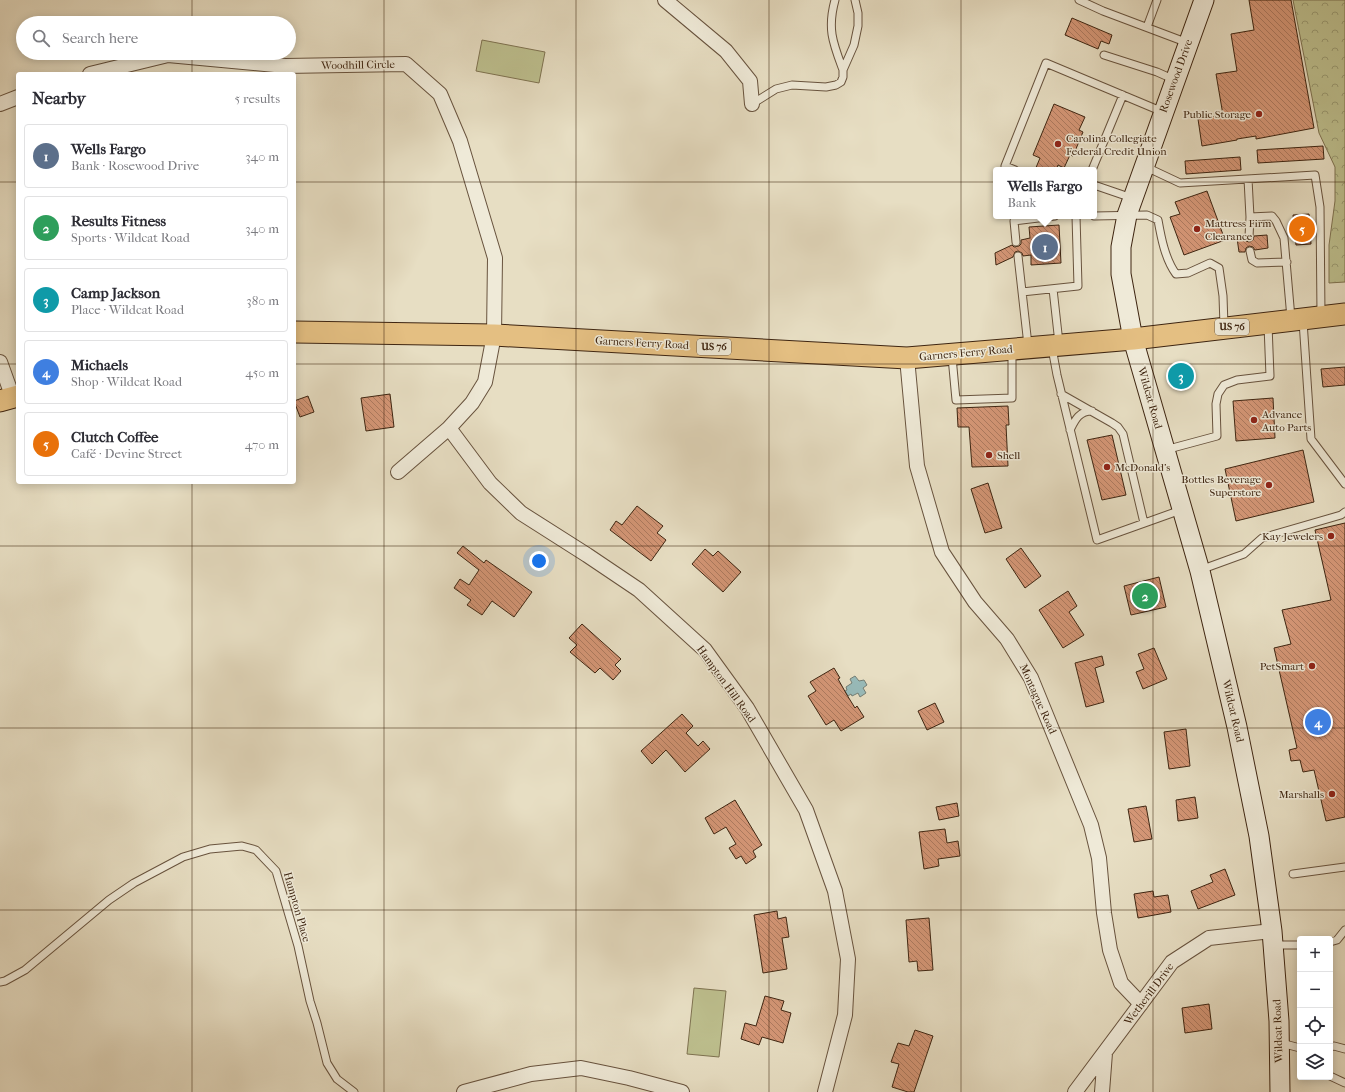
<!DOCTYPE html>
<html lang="en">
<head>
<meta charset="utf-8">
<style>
  :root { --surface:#fff; --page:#f7f7f7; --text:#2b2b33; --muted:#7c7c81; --line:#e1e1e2; --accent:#8f2418 }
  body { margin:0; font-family:"IM FELL French Canon",serif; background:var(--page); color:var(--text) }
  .controls { position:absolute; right:12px; bottom:12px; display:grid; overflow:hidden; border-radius:4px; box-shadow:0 2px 10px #0003 }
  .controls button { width:36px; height:36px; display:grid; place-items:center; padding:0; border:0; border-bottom:1px solid var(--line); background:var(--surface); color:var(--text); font:20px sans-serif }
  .you { position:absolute; left:539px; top:561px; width:14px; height:14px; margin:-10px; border:3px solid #fff; border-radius:50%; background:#1a73e8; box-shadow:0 0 0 6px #1a73e833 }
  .badge { display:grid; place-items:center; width:26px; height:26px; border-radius:50%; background:var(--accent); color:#fff; font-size:13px; font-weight:700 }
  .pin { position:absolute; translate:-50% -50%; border:2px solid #fff; box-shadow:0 1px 4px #0006 }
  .popup { position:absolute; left:993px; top:167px; width:104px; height:52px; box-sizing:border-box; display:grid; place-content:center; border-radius:4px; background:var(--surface); filter:drop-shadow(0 1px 3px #0005); font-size:13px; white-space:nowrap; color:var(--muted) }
  .popup b { font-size:15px; color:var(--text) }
  .popup::after { content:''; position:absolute; left:50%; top:100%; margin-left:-8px; border:8px solid transparent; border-top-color:var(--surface) }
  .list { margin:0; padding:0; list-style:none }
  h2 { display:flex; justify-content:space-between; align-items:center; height:52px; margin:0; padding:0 16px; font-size:17px }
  h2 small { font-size:13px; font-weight:400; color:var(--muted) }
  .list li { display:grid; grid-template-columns:26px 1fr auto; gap:12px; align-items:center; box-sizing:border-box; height:64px; margin:0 8px 8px; padding:0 8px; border:1px solid var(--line); border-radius:4px }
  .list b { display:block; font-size:15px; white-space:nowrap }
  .list p { margin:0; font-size:13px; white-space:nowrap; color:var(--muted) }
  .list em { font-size:13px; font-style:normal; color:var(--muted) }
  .icon { flex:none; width:22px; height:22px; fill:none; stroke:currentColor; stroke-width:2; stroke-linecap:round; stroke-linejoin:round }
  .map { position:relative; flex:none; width:1345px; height:1092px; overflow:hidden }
  .search { position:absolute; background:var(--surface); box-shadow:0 2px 10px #0003; left:16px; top:16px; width:280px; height:44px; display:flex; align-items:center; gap:10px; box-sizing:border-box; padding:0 14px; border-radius:22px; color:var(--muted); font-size:15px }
  .panel { position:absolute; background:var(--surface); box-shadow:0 2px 10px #0003; left:16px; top:72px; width:280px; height:412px; border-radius:4px }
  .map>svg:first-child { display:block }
  .forest { fill:url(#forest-crowns); stroke:#7e7250 }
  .park { fill:#bdbf8e; stroke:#7e7250 }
  .water { fill:#98bbba; stroke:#747f76 }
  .building { fill:url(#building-back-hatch); stroke:#3e2511 }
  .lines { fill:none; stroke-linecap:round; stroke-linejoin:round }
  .service-casing { stroke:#68533e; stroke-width:9 }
  .minor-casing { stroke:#68533e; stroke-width:16 }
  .secondary-casing { stroke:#3e2511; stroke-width:21 }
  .primary-casing { stroke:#3e2511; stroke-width:23 }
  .service { stroke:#efead8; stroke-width:7 }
  .minor { stroke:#efead8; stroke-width:14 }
  .secondary { stroke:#efead8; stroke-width:19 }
  .primary { stroke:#e4bf82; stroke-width:21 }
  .grid { fill:none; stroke:#3e2511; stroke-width:1; stroke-opacity:0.55 }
  .poi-dot { fill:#8f2418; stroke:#efead8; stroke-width:1.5 }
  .labels { text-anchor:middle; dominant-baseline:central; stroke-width:3; stroke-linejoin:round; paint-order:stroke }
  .shield { fill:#efead8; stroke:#73604d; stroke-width:1 }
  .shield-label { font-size:10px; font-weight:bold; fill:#3e2511 }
  .street-label { font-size:11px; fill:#3e2511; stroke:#efead8 }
  .poi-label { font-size:11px; fill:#3e2511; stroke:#efead8; text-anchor:end }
</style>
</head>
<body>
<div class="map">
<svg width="1345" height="1092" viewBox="0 0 1345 1092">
  <defs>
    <pattern id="forest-crowns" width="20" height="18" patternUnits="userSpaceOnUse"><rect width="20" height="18" fill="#bdbf8e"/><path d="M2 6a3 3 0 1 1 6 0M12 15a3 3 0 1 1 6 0" fill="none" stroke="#9b9b73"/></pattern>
    <pattern id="building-back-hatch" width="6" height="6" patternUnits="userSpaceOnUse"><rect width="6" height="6" fill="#d49676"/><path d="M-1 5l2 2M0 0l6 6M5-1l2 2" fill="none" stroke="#ad7a5f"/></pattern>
  </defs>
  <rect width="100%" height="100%" fill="#e7dec3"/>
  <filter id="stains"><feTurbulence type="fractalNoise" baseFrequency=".005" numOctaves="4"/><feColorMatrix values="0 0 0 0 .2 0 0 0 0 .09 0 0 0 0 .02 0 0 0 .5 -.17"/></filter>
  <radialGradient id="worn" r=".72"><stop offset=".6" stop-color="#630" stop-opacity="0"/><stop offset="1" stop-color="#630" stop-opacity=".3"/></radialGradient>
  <path class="forest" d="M1293 0H1345V282L1329 283V245L1335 201V167L1319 133Z"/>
  <path class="park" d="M482 40 545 52 539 83 476 71Z
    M694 988 726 991 719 1057 687 1054Z"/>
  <path class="water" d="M855 676 859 681 864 680 867 685 863 688 866 693 860 697 858 693 852 696 851 694 848 696 845 691 847 690 846 687 852 683 850 679Z"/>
  <path class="building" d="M1249 0H1291L1314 128 1256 139V136L1237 139V140L1202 146 1198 119 1223 115 1216 74 1237 71 1231 34 1254 30Z
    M1072 18 1112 35 1109 44 1101 41 1098 49 1065 35Z
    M1054 104 1085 117 1079 130 1083 132 1073 156 1070 155 1064 168 1058 165 1056 170H1035L1040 158 1033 155Z
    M1323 146 1324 159 1258 163 1257 150Z
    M1240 157 1241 170 1186 174 1185 161Z
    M1207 191 1225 240 1184 255 1170 217 1180 214 1175 202Z
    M1309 214 1311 244 1296 245 1293 215Z
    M1059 225 1061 263 1031 265V255L1023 256 1022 253 1018 251 1015 252 1013 257 996 265 995 253 1012 245 1014 247 1019 246 1021 244V240L1030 238 1029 227Z
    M1267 235 1268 248 1255 250 1253 247 1249 246 1246 248 1245 252H1239L1237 238H1244L1246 241 1249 242 1253 240 1254 236Z
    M1345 367V385L1323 387 1321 369Z
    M390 394 394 427 366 431 361 398Z
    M308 396 314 412 300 417 294 401Z
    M1273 398 1275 438 1236 441 1233 401Z
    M1008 406 1009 425H1006L1008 466 972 467 969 427H958L957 408Z
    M1112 435 1126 495 1102 500 1087 440Z
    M1303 450 1314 502 1236 521 1225 469Z
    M988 483 1002 528 985 533 971 489Z
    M637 506 663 526 657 533 666 540 651 561 610 530 616 521 622 525Z
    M1345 523V817L1326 821 1314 770 1303 772 1300 760 1291 761 1289 750 1297 748 1274 648 1291 644 1282 610 1331 600 1315 530Z
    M463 546 484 563 486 560 532 592 514 617 492 601 482 615 467 605 471 600 454 588 460 579 469 585 479 570 457 553Z
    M1021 548 1041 576 1025 588 1006 559Z
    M705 549 713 556 718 551 741 572 723 592 692 564Z
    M1159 577 1166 607 1131 615 1124 586Z
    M1068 591 1077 606 1069 612 1084 635 1063 648 1039 610Z
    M582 624 621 659 615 665 621 671 613 680 600 668 595 673 570 652 577 645 569 638Z
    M1154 648 1167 679 1143 689 1136 672 1144 669 1138 654Z
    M1102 656 1104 665 1095 668 1104 702 1086 707 1075 663Z
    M834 668 840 678 838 679 847 695 855 708 857 706 864 717 841 731 834 720 826 725 808 696 816 691 810 682Z
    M935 703 944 722 927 730 918 711Z
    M682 714 693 726 686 733 698 746 703 741 710 749 685 772 666 750 652 764 641 751Z
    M1186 729 1190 766 1169 769 1164 732Z
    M1195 797 1198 818 1178 821 1176 800Z
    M735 800 762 845 753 851 756 857 746 864 741 856 736 859 729 848 736 844 726 827 714 834 705 818Z
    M957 803 959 816 939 820 936 807Z
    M1146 806 1152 839 1134 842 1128 809Z
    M945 829 947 843 958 841 960 856 938 859 939 866 924 869 919 832Z
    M1225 869 1235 895 1198 909 1191 891 1213 882 1210 875Z
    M1153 891 1154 897 1168 895 1171 912 1138 918 1134 894Z
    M777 911 778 919 786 917 789 937 782 938 787 969 763 973 754 915Z
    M929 918 933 970 918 971 917 961 909 962 906 920Z
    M765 996 784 1001 781 1010 791 1013 783 1043 762 1037 759 1045 741 1039 745 1023 756 1026Z
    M1209 1004 1212 1029 1185 1033 1182 1008Z
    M915 1030 933 1036 914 1092H908L892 1087 899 1064 891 1062 898 1043 909 1046Z"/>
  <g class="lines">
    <g class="service-casing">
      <path id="service" d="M835 0C827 29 833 43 843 70
        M1079 0 1103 11 1188 43
        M1147 27 1157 0
        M1104 55 1157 72 1175 80
        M752 104 776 89 792 85 826 87 836 85 841 82 843 77V70L854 45 858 26V13L855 0
        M1146 167 1180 183 1315 175 1320 207 1321 314
        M1015 170 1005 166 1046 63 1163 112
        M1092 170 1123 95
        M1248 179 1250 217 1272 216 1276 221 1284 238 1291 318
        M1094 185 1132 198
        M1094 216 1147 215 1158 220C1161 237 1165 259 1176 274L1188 273 1210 263 1219 268 1223 296 1224 326
        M1249 237 1250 217
        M1016 242 1014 221 1055 216
        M1250 251 1252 260 1257 263 1287 262
        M1018 256 1028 345
        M1053 289 1059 343
        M1022 292 1078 286 1076 216
        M1303 321 1311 439 1345 484
        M1052 348 1057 375 1097 540 1181 510
        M952 357 956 400 1012 398V351
        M1061 394 1112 423 1118 427 1123 434 1144 523
        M1070 430C1075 420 1079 411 1092 411
        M1165 450 1217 436 1216 404 1218 394 1224 385 1237 380 1270 376 1268 325
        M1200 570 1244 554 1262 538 1341 515 1345 512
        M1293 874 1345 867
        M1330 942 1337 940 1345 930
        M1274 945H1300
        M0 982 5 981 25 970 109 900 134 883 183 857 210 849 242 846 256 850 276 871 298 946 310 1001 317 1023 327 1063 337 1079 354 1092
        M1281 1043 1300 1048
        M1330 1047 1334 1046 1345 1049
        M1330 1076 1345 1083"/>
    </g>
    <g class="minor-casing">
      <path id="minor" d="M665 0 726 51 750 81 752 104
        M90 74 168 55 285 66 406 64 440 94 460 141 495 258 494 335 485 382 472 403 449 428 490 483 521 513 587 555 639 590 705 650 747 708 806 810 835 891 848 959 845 1015 825 1092
        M0 104 18 97
        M907 358 917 466 942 552 975 602 1007 639 1031 678 1091 825 1099 858 1104 913 1110 950 1121 983 1141 1004
        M0 362 13 398
        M398 472 449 428
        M464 1092 531 1074 581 1068 629 1078 682 1092
        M1075 1092 1172 962 1209 938 1272 931
        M1102 1092 1105 1053"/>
    </g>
    <g class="secondary-casing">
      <path id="secondary" d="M1204 0 1127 215 1121 247V274L1133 339 1200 571 1237 727 1259 836 1272 931 1279 1021 1280 1092"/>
    </g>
    <g class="primary-casing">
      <path id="primary" d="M294 332 494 335 907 358 1133 339 1345 314
        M0 401 18 396"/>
    </g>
    <use href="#service" class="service"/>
    <use href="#minor" class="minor"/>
    <use href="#secondary" class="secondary"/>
    <use href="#primary" class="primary"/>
  </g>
  <path class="grid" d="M192 0V23M384 0V1092M576 0V1092M769 0V1092M961 0V1092M1153 0V1092M192 53V74M0 182H18M294 182H1345M0 364H18M294 364H1345M192 482V1092M0 546H1345M0 728H1345M0 910H1345"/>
  <g class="poi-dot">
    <circle cx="1259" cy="114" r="4"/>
    <circle cx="1058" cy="144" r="4"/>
    <circle cx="1197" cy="229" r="4"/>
    <circle cx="1254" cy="420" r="4"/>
    <circle cx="989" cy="455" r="4"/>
    <circle cx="1107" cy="467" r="4"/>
    <circle cx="1269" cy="485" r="4"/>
    <circle cx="1331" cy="536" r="4"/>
    <circle cx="1312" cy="666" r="4"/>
    <circle cx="1332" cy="794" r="4"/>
  </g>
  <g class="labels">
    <g class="shield">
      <rect x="1215" y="319" width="34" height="16" rx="3"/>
      <rect x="697" y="339" width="34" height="16" rx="3"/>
    </g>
    <g class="shield-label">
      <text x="1232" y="327">US 76</text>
      <text x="714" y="347">US 76</text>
    </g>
    <g class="street-label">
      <text transform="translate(358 65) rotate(-1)">Woodhill Circle</text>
      <text transform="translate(1176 76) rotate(-70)">Rosewood Drive</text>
      <text transform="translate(642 343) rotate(3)">Garners Ferry Road</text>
      <text transform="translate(966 353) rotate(-5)">Garners Ferry Road</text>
      <text transform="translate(1150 398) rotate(74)">Wildcat Road</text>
      <text transform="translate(726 684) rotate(54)">Hampton Hill Road</text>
      <text transform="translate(1038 699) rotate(66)">Montague Road</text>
      <text transform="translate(1233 711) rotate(77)">Wildcat Road</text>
      <text transform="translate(297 907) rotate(74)">Hampton Place</text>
      <text transform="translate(1149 994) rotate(-53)">Wetherill Drive</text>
      <text transform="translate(1278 1031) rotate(-92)">Wildcat Road</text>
    </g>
    <g class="poi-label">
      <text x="1251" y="114">Public Storage</text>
      <text x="1066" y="138" text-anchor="start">Carolina Collegiate<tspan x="1066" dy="13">Federal Credit Union</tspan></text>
      <text x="1205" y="223" text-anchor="start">Mattress Firm<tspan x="1205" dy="13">Clearance</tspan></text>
      <text x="1262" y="414" text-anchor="start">Advance<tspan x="1262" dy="13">Auto Parts</tspan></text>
      <text x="997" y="455" text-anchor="start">Shell</text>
      <text x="1115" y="467" text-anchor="start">McDonald's</text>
      <text x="1261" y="479">Bottles Beverage<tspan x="1261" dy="13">Superstore</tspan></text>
      <text x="1323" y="536">Kay Jewelers</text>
      <text x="1304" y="666">PetSmart</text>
      <text x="1324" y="794">Marshalls</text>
    </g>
  </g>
  <rect width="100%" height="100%" filter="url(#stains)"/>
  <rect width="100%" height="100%" fill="url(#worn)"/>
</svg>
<div class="controls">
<button>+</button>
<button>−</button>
<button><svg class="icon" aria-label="locate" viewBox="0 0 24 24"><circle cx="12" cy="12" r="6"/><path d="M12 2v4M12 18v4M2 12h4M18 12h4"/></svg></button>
<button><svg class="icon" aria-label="layers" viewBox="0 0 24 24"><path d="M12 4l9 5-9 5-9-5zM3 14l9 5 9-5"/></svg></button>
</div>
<div class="you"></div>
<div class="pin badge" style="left:1045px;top:247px;background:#5c6f8a">1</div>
<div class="popup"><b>Wells Fargo</b>Bank</div>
<div class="pin badge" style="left:1145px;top:596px;background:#2e9e5b">2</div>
<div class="pin badge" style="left:1181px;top:376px;background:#0f9aa8">3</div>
<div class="pin badge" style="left:1318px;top:722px;background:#3f7fe0">4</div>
<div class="pin badge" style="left:1302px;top:229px;background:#e8710a">5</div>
<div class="search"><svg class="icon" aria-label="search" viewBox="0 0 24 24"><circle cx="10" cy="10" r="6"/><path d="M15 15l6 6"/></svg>Search here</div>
<section class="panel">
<h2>Nearby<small>5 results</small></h2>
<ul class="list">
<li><span class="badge" style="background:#5c6f8a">1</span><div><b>Wells Fargo</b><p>Bank · Rosewood Drive</p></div><em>340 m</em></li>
<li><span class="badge" style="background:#2e9e5b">2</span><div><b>Results Fitness</b><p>Sports · Wildcat Road</p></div><em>340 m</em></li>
<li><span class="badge" style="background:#0f9aa8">3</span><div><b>Camp Jackson</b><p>Place · Wildcat Road</p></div><em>380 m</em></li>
<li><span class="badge" style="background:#3f7fe0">4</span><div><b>Michaels</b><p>Shop · Wildcat Road</p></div><em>450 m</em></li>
<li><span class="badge" style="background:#e8710a">5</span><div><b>Clutch Coffee</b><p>Café · Devine Street</p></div><em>470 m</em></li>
</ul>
</section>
</div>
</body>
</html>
